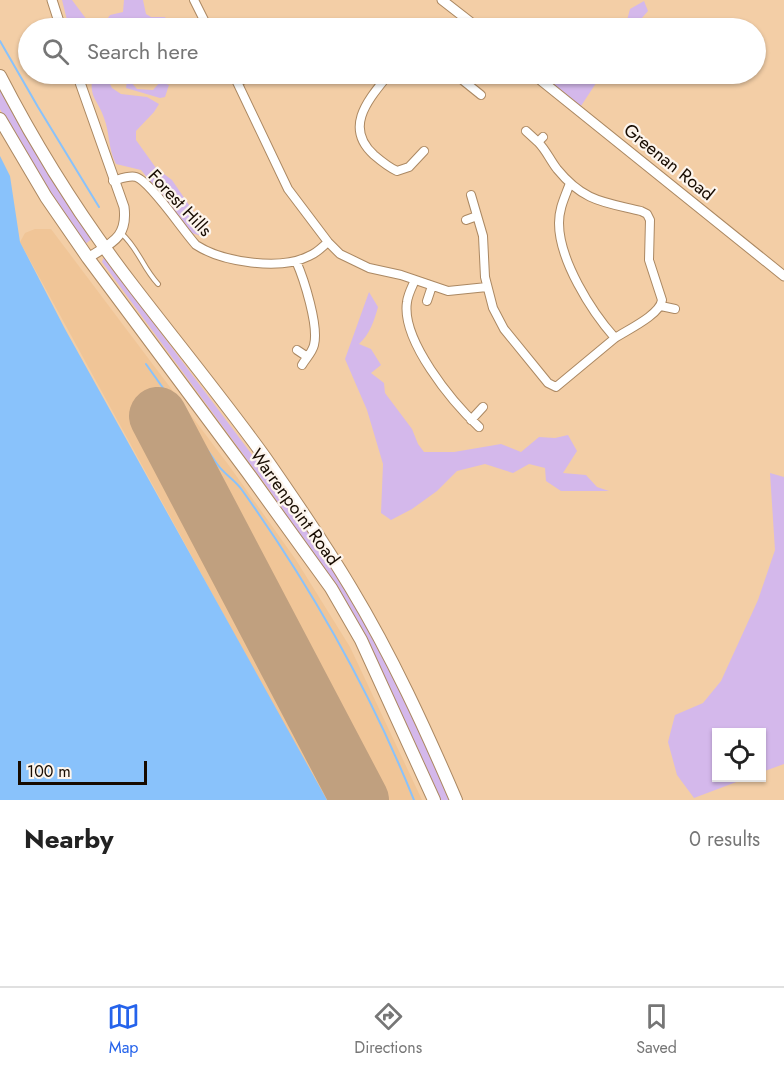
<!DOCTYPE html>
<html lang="en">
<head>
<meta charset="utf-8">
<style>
  :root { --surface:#fff; --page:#f2f2f2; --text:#222; --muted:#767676; --line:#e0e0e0; --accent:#2563eb }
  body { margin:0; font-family:Jost,sans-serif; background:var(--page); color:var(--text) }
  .controls { position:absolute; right:18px; bottom:18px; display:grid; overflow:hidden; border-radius:0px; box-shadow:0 2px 4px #0004 }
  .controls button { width:54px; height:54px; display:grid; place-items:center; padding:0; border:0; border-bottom:2px solid var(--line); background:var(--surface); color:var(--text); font:30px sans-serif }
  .scale { position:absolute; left:18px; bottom:15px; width:129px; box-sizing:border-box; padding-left:6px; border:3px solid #170b00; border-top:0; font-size:16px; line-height:21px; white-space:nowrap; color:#170b00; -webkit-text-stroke:4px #fdf5ed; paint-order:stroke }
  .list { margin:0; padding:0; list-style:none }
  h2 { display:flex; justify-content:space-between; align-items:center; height:78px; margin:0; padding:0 24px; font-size:26px }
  h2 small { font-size:20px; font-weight:400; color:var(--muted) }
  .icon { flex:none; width:33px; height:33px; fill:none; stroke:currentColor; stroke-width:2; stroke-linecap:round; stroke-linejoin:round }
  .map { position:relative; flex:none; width:784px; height:800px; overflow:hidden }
  .search { position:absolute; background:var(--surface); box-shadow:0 2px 4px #0004; left:18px; right:18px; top:18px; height:66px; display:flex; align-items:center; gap:15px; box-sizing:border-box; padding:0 21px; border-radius:33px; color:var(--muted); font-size:22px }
  .sheet { height:186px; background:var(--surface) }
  nav { display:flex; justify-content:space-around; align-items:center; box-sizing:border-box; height:84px; border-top:2px solid var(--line); background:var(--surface); font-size:16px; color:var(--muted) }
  nav a { display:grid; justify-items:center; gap:3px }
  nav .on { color:var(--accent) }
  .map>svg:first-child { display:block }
  .built { fill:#f0c597 }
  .green { fill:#d4b8eb }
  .water { fill:#89c2fb }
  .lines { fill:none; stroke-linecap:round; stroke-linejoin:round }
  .stream { stroke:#89c2fb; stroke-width:2 }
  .runway { stroke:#c0a07f; stroke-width:58 }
  .service-casing { stroke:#ab8862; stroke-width:6 }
  .minor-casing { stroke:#ab8862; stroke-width:10 }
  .tertiary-casing { stroke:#ab8862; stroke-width:11 }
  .trunk-casing { stroke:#ab8862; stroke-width:14 }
  .service { stroke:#fff; stroke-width:4 }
  .minor { stroke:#fff; stroke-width:8 }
  .tertiary { stroke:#fff; stroke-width:9 }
  .trunk { stroke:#fff; stroke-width:12 }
  .labels { text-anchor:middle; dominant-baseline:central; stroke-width:4.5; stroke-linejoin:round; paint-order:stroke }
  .street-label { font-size:18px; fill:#170b00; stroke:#fdf5ed }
</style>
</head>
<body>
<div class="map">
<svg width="784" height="800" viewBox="0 0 784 800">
  <rect width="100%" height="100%" fill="#f3cea6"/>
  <path class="built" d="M35 229H51L230 467 296 560 350 647 422 800H325L20 242 25 233Z"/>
  <path class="green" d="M62 0H72L87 20 100 28H69Z
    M124 0H143L146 14 151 17H166L149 28H101L110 15 123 12Z
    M644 1 648 11 641 19 636 28H625L630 9Z
    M93 74H105L112 88 121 94 147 97 159 104 154 112 136 131V140L156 168 172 180 204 227V237L192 233 141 170 116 164C108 149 110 133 104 118 98 99 88 98 93 74Z
    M128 74H139L131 82 137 89 153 90 160 82 169 85 165 97 160 98 126 88Z
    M540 74H602L581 106C569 101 557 89 549 78H543Z
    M0 89 26 135 92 239 85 244 38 174 3 115 0 109Z
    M104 257 310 532 367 624 418 727 449 800H439L407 726 356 619 270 491 102 262Z
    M369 292 378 307C374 321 370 334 359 344L371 349 381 365 371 373 384 383 385 393 412 429 418 444 424 452H454L501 444 521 452 539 437 555 438 568 435 577 451 563 473 586 475 597 487 609 491H561L546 481 545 468 529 464 513 473 485 464 457 471 437 491 412 509 391 520 381 513 383 464 367 410 345 359Z
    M770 473 784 477V764L762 772V732H716V778H747L694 798 677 775 668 742 675 715 703 703 721 681 758 600 775 550Z"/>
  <path class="water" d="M0 156 10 176 20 242 65 329 327 800H0Z"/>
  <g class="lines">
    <path class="stream" d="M0 41 38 107 99 207
      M146 364C169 397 194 430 217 464 224 474 235 480 242 490 311 587 370 691 414 800"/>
    <path class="runway" d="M158 416 360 800"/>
    <g class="service-casing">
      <path id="service" d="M121 233C139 249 142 267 158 284"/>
    </g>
    <g class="minor-casing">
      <path id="minor" d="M194 0 208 28
        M305 28 311 27 316 28
        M230 74 237 82 257 74
        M377 74 386 77
        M389 74C369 99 343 127 374 155 381 161 388 167 397 171L409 167 424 151
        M455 74 481 95
        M237 82 288 189 328 242 340 254 369 268 401 275 448 291 487 287
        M526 131 538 142
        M543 137 538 142C546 150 550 160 557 169 584 202 604 202 641 211L647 214 650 220 649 260 662 300C660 315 627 330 615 338
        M113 181C120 179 129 175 136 177 150 181 183 231 196 245 222 262 280 271 309 256 317 253 322 247 328 242
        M471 195 483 236 485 277 493 308 504 329 548 383 556 387 615 338C591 311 559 260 559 223 559 208 565 197 570 183
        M466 220 477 216
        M296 261C304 279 319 326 314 345 312 353 306 358 302 365
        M415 280C412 287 408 294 407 302 401 340 452 402 479 427
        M427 301 432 286
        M661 306 675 309
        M297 350 306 356
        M471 420 483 407"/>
    </g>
    <g class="tertiary-casing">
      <path id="tertiary" d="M52 0 61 28
        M442 0 478 28
        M77 74 124 207C128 238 111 243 88 258
        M533 74 784 276"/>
    </g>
    <g class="trunk-casing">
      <path id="trunk" d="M0 76C38 150 83 221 134 287 177 343 222 398 264 456 294 499 324 543 351 588 392 656 425 728 456 800
        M0 119 46 197 88 258 248 473 331 588 361 640 434 800"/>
    </g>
    <use href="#service" class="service"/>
    <use href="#minor" class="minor"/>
    <use href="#tertiary" class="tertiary"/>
    <use href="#trunk" class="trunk"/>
  </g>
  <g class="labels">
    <g class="street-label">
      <text transform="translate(669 162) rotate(39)">Greenan Road</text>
      <text transform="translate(180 203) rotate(47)">Forest Hills</text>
      <text transform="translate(295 507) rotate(54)">Warrenpoint Road</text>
    </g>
  </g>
</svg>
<div class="controls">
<button><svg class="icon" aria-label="locate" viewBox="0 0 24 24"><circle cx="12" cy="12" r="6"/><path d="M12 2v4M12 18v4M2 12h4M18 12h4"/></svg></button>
</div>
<div class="scale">100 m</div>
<div class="search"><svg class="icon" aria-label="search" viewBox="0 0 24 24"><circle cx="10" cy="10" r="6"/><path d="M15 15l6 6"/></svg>Search here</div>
</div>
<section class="sheet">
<h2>Nearby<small>0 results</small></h2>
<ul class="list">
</ul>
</section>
<nav>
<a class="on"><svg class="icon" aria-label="map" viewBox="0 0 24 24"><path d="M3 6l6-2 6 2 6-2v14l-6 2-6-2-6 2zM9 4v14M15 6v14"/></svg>Map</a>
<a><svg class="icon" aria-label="directions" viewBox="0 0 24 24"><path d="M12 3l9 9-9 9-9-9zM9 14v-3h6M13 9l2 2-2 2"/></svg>Directions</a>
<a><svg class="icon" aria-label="saved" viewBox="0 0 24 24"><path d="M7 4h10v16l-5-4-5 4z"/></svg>Saved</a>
</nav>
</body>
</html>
